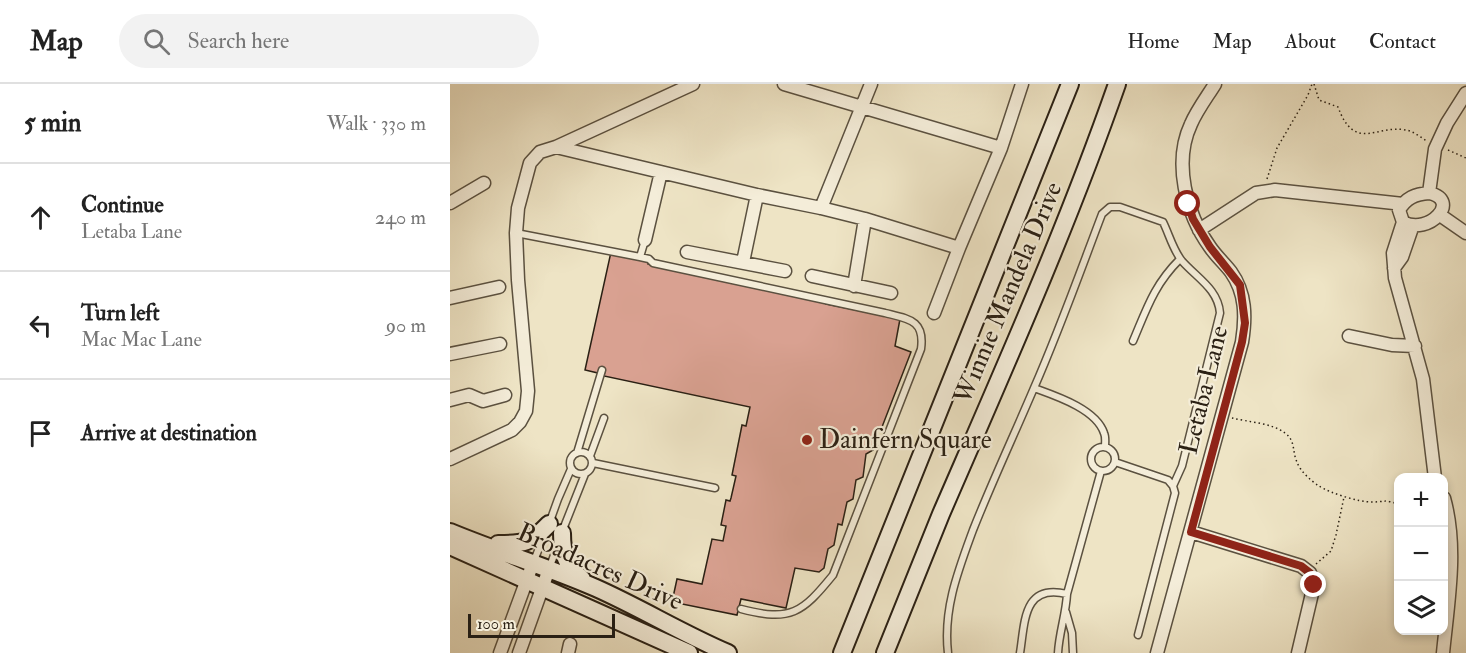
<!DOCTYPE html>
<html lang="en">
<head>
<meta charset="utf-8">
<style>
  :root { --surface:#fff; --page:#f2f2f2; --text:#222; --muted:#767676; --line:#e0e0e0 }
  body { margin:0; font-family:"IM FELL Double Pica",serif; background:var(--page); color:var(--text) }
  .controls { position:absolute; right:18px; bottom:18px; display:grid; overflow:hidden; border-radius:12px; box-shadow:0 3px 9px #0003 }
  .controls button { width:54px; height:54px; display:grid; place-items:center; padding:0; border:0; border-bottom:2px solid var(--line); background:var(--surface); color:var(--text); font:30px sans-serif }
  .scale { position:absolute; left:18px; bottom:15px; width:147px; box-sizing:border-box; padding-left:6px; border:3px solid #2a2014; border-top:0; font-size:16px; line-height:21px; white-space:nowrap; color:#2a2014; -webkit-text-stroke:4px #f4edd9; paint-order:stroke }
  .stop { position:absolute; width:18px; height:18px; margin:-14px; border:4px solid #8f2418; border-radius:50%; background:#fff }
  .stop.end { background:#8f2418; border-color:#fff; box-shadow:0 2px 6px #0008 }
  .list { margin:0; padding:0; list-style:none }
  h2 { display:flex; justify-content:space-between; align-items:center; height:78px; margin:0; padding:0 24px; font-size:26px }
  h2 small { font-size:20px; font-weight:400; color:var(--muted) }
  .list li { display:grid; grid-template-columns:39px 1fr auto; gap:18px; align-items:center; box-sizing:border-box; height:108px; padding:0 24px; border-top:2px solid var(--line) }
  .list b { display:block; font-size:22px; white-space:nowrap }
  .list p { margin:0; font-size:20px; white-space:nowrap; color:var(--muted) }
  .list em { font-size:20px; font-style:normal; color:var(--muted) }
  .icon { flex:none; width:33px; height:33px; fill:none; stroke:currentColor; stroke-width:2; stroke-linecap:round; stroke-linejoin:round }
  .map { position:relative; flex:none; width:1016px; height:569px; overflow:hidden }
  header { display:flex; align-items:center; gap:36px; box-sizing:border-box; height:84px; padding:0 30px; background:var(--surface); border-bottom:2px solid var(--line) }
  header strong { font-size:28px }
  nav { display:flex; gap:33px; margin-inline-start:auto; font-size:21px }
  .search { width:420px; height:54px; background:var(--page); display:flex; align-items:center; gap:15px; box-sizing:border-box; padding:0 21px; border-radius:33px; color:var(--muted); font-size:22px }
  main { display:flex }
  aside { flex:1; background:var(--surface) }
  .map>svg:first-child { display:block }
  .building { fill:#d9a191; stroke:#2a2014; stroke-width:1.5 }
  .lines { fill:none; stroke-linecap:round; stroke-linejoin:round }
  .lane-casing { stroke:#5b5140; stroke-width:9 }
  .street-casing { stroke:#5b5140; stroke-width:15 }
  .secondary-casing { stroke:#2a2014; stroke-width:20 }
  .path { stroke:#2a2014; stroke-width:1.5; stroke-dasharray:1.5 3; stroke-linecap:butt }
  .lane { stroke:#f4edd9; stroke-width:6 }
  .street { stroke:#f4edd9; stroke-width:12 }
  .secondary { stroke:#f4edd9; stroke-width:16 }
  .route { stroke:#8f2418; stroke-width:8 }
  .poi-dot { fill:#8f2418; stroke:#f4edd9; stroke-width:2 }
  .labels { text-anchor:middle; dominant-baseline:central; stroke-width:4.5; stroke-linejoin:round; paint-order:stroke }
  .street-label { font-size:26px; fill:#2a2014; stroke:#f4edd9 }
  .poi-label { font-size:26px; fill:#2a2014; stroke:#f4edd9; text-anchor:start }
</style>
</head>
<body>
<header>
<strong>Map</strong>
<div class="search"><svg class="icon" aria-label="search" viewBox="0 0 24 24"><circle cx="10" cy="10" r="6"/><path d="M15 15l6 6"/></svg>Search here</div>
<nav><a>Home</a><a>Map</a><a>About</a><a>Contact</a></nav>
</header>
<main>
<aside>
<h2>5 min<small>Walk · 330 m</small></h2>
<ul class="list">
<li><svg class="icon" aria-label="ahead" viewBox="0 0 24 24"><path d="M12 20V5M6 11l6-6 6 6"/></svg><div><b>Continue</b><p>Letaba Lane</p></div><em>240 m</em></li>
<li><svg class="icon" aria-label="left" viewBox="0 0 24 24"><path d="M17 20v-9H6M10 6l-5 5 5 5"/></svg><div><b>Turn left</b><p>Mac Mac Lane</p></div><em>90 m</em></li>
<li><svg class="icon" aria-label="arrive" viewBox="0 0 24 24"><path d="M6 21V4h12l-3 4 3 4H6"/></svg><div><b>Arrive at destination</b></div></li>
</ul>
</aside>
<div class="map">
<svg width="1016" height="569" viewBox="0 0 1016 569">
  <rect width="100%" height="100%" fill="#eee4c5"/>
  <filter id="stains"><feTurbulence type="fractalNoise" baseFrequency=".00333" numOctaves="4"/><feColorMatrix values="0 0 0 0 .2 0 0 0 0 .09 0 0 0 0 .02 0 0 0 .5 -.17"/></filter>
  <radialGradient id="worn" r=".72"><stop offset=".6" stop-color="#630" stop-opacity="0"/><stop offset="1" stop-color="#630" stop-opacity=".3"/></radialGradient>
  <path class="building" d="M161 168 199 176 198 180 377 217 376 220 450 235 445 262 461 268 432 343 426 346 423 366 416 370 413 393 406 396 403 415 397 418 392 441 388 440 384 461 378 465 374 484 369 488 345 484 336 524 291 515 287 531 222 518 227 495 252 500 262 455 273 457 276 442 271 441 276 416 280 417 281 414 286 392 282 391 292 341 296 342 300 323 154 292 155 286 149 285 148 289 135 286Z"/>
  <g class="lines">
    <g class="lane-casing">
      <path id="lane" d="M66 149 190 173 199 175 203 179 435 229C459 235 475 236 471 265L383 491C352 529 341 538 291 525
        M190 173 195 156
        M683 257C697 224 704 201 730 175
        M584 304C606 312 646 325 654 349 656 353 655 359 655 363
        M641 375a12 12 0 1 1 24 0a12 12 0 1 1-24 0Z
        M120 379a11 11 0 1 1 22 0a11 11 0 1 1-22 0Z
        M127 369 152 286
        M140 372 154 334
        M665 378 718 396 723 402 725 409 688 551
        M143 379 265 404
        M99 440 108 415 121 385
        M112 448 135 390
        M83 479 94 452
        M99 485 108 460
        M616 528 622 549 623 569
        M498 569C493 525 508 487 523 446 542 398 564 351 584 304 609 247 630 188 652 130L660 123H670L713 138C719 150 723 166 732 177 747 194 768 205 770 229L732 382 723 402
        M570 569C575 538 573 499 617 510
        M608 569C609 549 616 530 617 510L651 387"/>
    </g>
    <g class="street-casing">
      <path id="street" d="M334 0 551 64
        M106 63 307 111 371 124 415 135 509 164 551 64 572 0
        M979 109C1012 116 979 152 953 138L949 126C956 114 965 110 979 109Z
        M979 109 985 65 997 39 1016 9
        M0 119 34 99
        M371 124 421 0
        M990 131 1016 149
        M953 138 943 169 945 194 973 295 985 394
        M749 146 806 109 825 106 953 120
        M195 156 211 88
        M237 168 335 187
        M293 178 307 111
        M944 184 952 173 963 141
        M362 192 441 209
        M404 202 415 135
        M0 214 49 203
        M484 229 509 164
        M899 252 942 261 965 262
        M0 270 50 260
        M0 316 19 311 33 317 55 311
        M0 375 62 346 70 338 76 327 78 307 68 196 66 149 68 124 80 79 90 68 106 63 243 0
        M741 448 851 482 860 489 864 501 848 569
        M50 569 83 479
        M69 569 99 485
        M118 569 120 560
        M707 569 792 258C796 233 796 209 781 188 774 179 766 172 760 163 736 130 723 78 741 40 747 26 757 13 765 0
        M993 569C998 518 1008 464 994 414"/>
    </g>
    <g class="secondary-casing">
      <path id="secondary" d="M0 448C48 468 98 483 146 504 191 524 233 550 278 569
        M112 449C112 469 116 482 132 495
        M48 460C74 460 81 459 99 440
        M0 462 239 569
        M392 569 620 0
        M435 569C454 523 472 476 491 430 553 287 616 146 667 0"/>
    </g>
    <path class="path" d="M864 0 869 16 888 23C905 69 927 40 956 46 963 47 970 53 977 57
      M998 66 1016 74
      M817 95 827 64 858 11 862 0
      M782 334C798 338 822 339 835 349 846 357 842 368 847 378 850 387 861 397 869 402 880 409 908 418 922 418 935 418 934 415 948 420
      M866 480 881 467 886 451 894 413"/>
    <use href="#lane" class="lane"/>
    <use href="#street" class="street"/>
    <use href="#secondary" class="secondary"/>
  </g>
  <g class="lines">
    <path class="route" d="M738 120 743 135 760 163 790 201 795 239 792 258 741 448 851 482 860 489 864 501"/>
  </g>
  <circle class="poi-dot" cx="357" cy="356" r="6"/>
  <g class="labels">
    <g class="street-label">
      <text transform="translate(558 209) rotate(-67)">Winnie Mandela Drive</text>
      <text transform="translate(754 306) rotate(-76)">Letaba Lane</text>
      <text transform="translate(150 483) rotate(24)">Broadacres Drive</text>
    </g>
    <g class="poi-label">
      <text x="369" y="356">Dainfern Square</text>
    </g>
  </g>
  <rect width="100%" height="100%" filter="url(#stains)"/>
  <rect width="100%" height="100%" fill="url(#worn)"/>
</svg>
<div class="controls">
<button>+</button>
<button>−</button>
<button><svg class="icon" aria-label="layers" viewBox="0 0 24 24"><path d="M12 4l9 5-9 5-9-5zM3 14l9 5 9-5"/></svg></button>
</div>
<div class="scale">100 m</div>
<div class="stop" style="left:738px;top:120px"></div>
<div class="stop end" style="left:864px;top:501px"></div>
</div>
</main>
</body>
</html>
